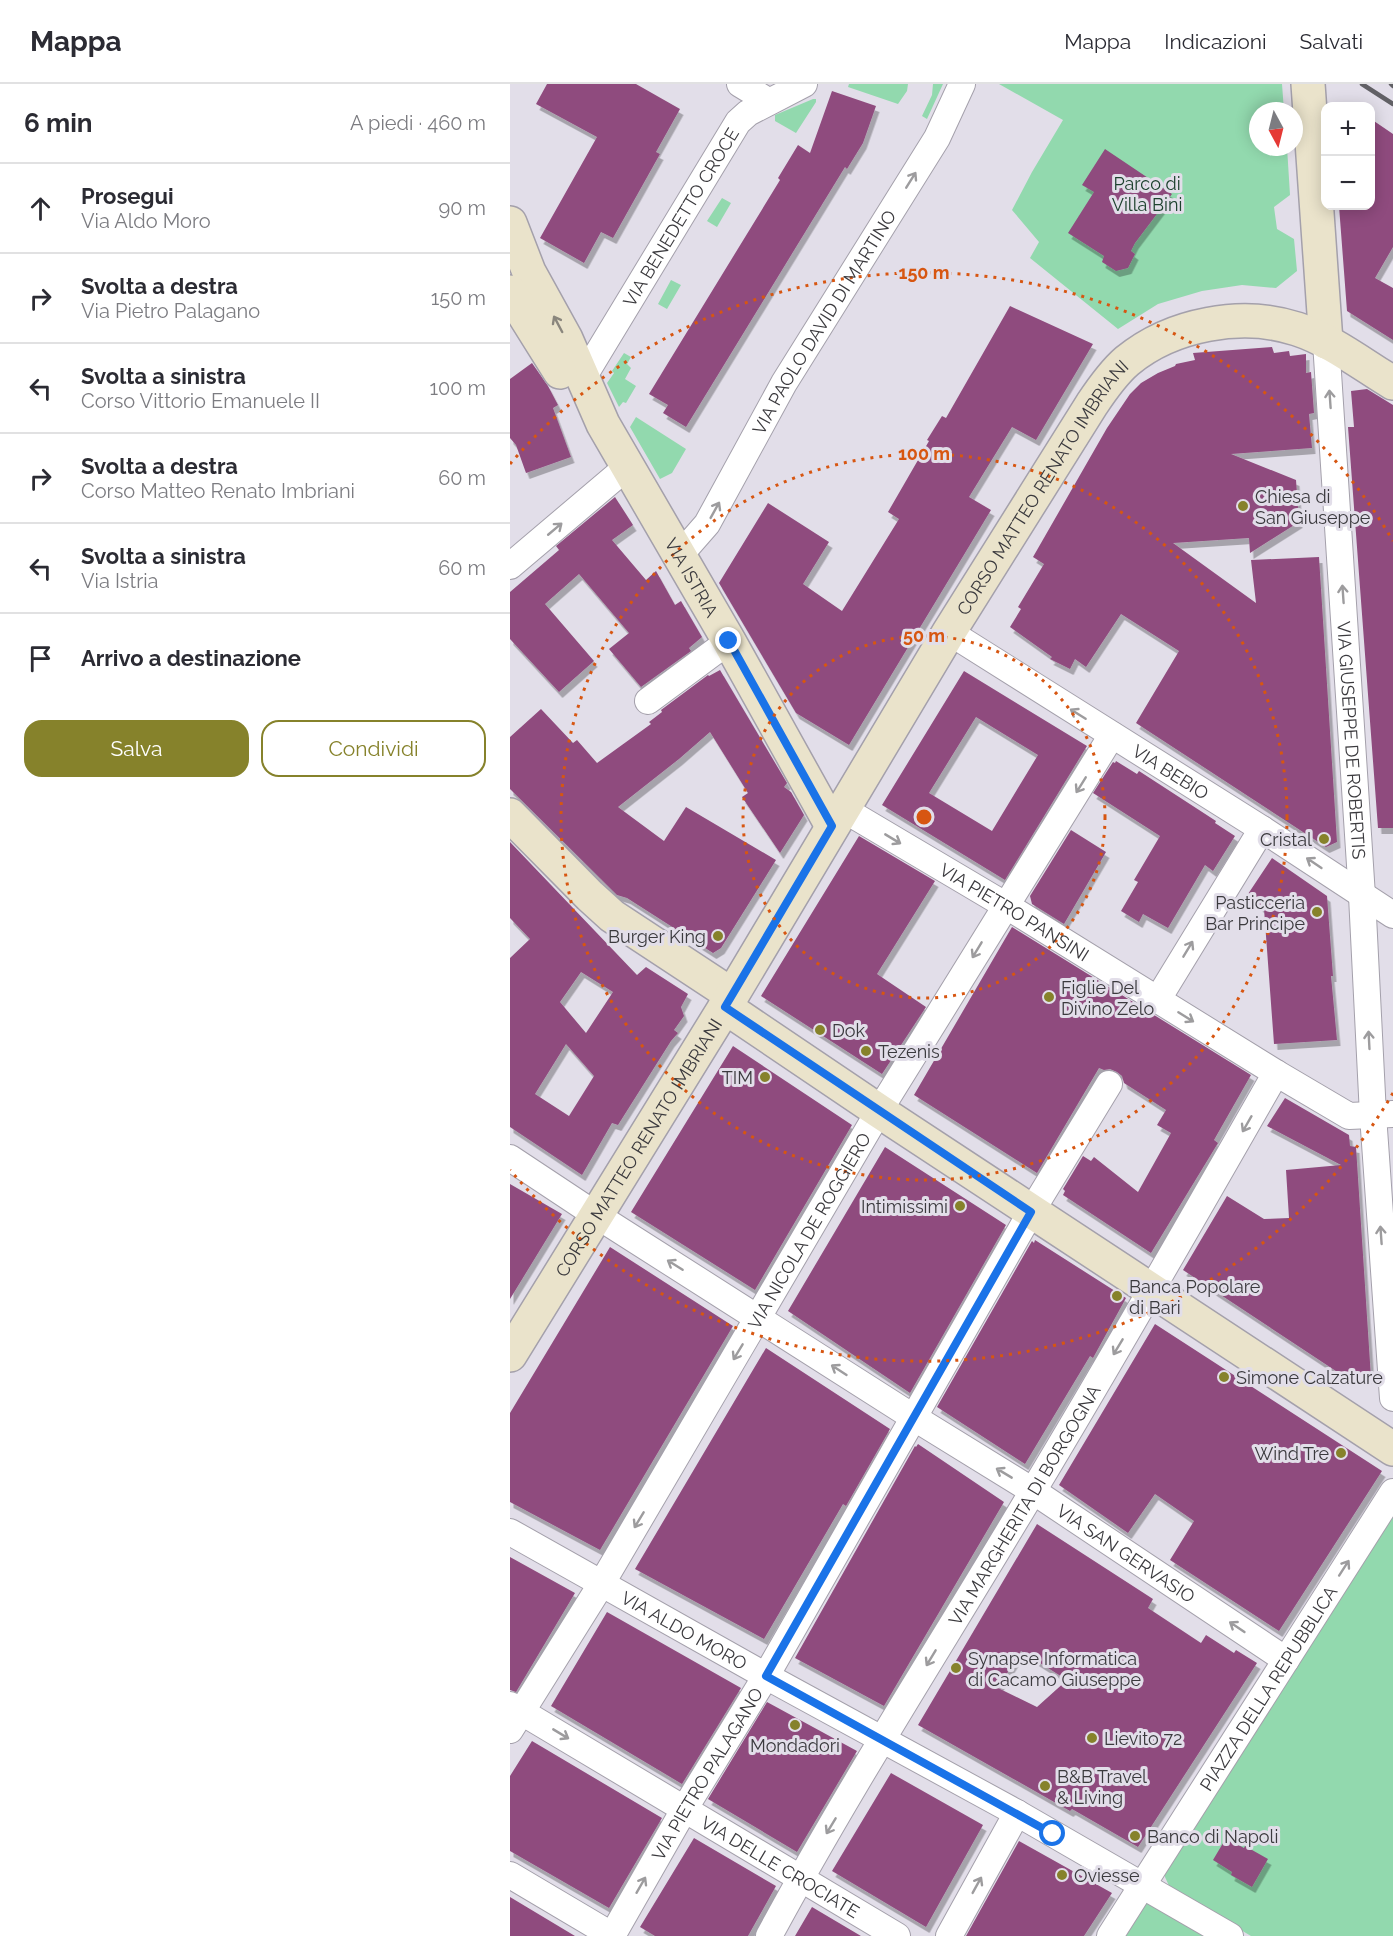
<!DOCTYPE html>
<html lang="it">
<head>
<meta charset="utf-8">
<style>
  :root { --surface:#fff; --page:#f2f2f3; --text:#2b2b33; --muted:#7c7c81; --line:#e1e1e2; --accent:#86822b }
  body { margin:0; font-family:Raleway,sans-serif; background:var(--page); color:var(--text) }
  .controls { position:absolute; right:18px; top:18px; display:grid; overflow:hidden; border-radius:12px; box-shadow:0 3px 15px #0003 }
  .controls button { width:54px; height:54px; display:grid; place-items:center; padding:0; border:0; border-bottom:2px solid var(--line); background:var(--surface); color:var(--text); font:30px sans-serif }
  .compass { position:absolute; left:739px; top:18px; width:54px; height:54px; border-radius:50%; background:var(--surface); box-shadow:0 3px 15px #0003; rotate:173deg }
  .stop { position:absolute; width:18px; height:18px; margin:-14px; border:4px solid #1a73e8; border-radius:50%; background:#fff }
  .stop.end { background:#1a73e8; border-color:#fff; box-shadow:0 2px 6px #0008 }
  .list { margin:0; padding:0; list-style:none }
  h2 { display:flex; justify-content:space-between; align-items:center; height:78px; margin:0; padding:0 24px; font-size:26px }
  h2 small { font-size:20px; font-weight:400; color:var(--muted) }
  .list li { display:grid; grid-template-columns:39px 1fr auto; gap:18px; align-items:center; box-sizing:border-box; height:90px; padding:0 24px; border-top:2px solid var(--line) }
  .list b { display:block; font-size:22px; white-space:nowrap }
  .list p { margin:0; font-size:20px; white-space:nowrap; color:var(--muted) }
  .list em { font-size:20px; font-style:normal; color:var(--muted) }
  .actions { display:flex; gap:12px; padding:18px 24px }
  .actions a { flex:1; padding:14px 0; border:2px solid var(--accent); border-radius:18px; text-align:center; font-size:21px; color:var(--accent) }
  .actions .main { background:var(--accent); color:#fff }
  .icon { flex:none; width:33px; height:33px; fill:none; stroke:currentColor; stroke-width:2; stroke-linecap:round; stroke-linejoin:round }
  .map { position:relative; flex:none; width:883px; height:1852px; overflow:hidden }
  header { display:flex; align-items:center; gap:36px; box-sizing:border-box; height:84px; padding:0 30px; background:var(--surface); border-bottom:2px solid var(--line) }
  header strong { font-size:28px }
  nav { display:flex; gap:33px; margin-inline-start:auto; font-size:21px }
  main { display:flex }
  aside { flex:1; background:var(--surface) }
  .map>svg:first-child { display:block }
  .green { fill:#92d9ae }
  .building { fill:#8f4c7e; fill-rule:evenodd; filter:url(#shadow) }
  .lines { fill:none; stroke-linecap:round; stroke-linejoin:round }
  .street-casing { stroke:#a4a0ab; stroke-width:28 }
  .secondary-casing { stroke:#a4a0ab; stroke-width:36 }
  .street { stroke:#fff; stroke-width:26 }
  .secondary { stroke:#eae3cb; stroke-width:33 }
  .rail { stroke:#616065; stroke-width:4.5 }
  .oneway { stroke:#9d9c9e }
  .oneway2 { stroke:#8a867d }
  .route { stroke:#1a73e8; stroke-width:8 }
  .ring { fill:none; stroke:#d75611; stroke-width:3; stroke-dasharray:3 6 }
  .poi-dot { fill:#86822b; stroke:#e2dee9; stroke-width:2 }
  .labels { text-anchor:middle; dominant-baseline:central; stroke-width:6; stroke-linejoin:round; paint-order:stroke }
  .park-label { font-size:18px; fill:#1d422e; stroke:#e2dee9 }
  .street-label { font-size:18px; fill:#3b3a3e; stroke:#e2dee9 }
  .poi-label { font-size:18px; fill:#3b3a3e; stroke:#e2dee9; text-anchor:start }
  .centre { fill:#d75611; stroke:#e2dee9; stroke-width:3 }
  .ring-label { font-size:18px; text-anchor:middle; font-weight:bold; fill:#d75611; stroke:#e2dee9; stroke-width:6; stroke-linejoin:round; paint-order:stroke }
</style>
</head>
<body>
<header>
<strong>Mappa</strong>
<nav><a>Mappa</a><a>Indicazioni</a><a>Salvati</a></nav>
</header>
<main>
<aside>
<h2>6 min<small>A piedi · 460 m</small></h2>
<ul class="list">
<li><svg class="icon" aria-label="ahead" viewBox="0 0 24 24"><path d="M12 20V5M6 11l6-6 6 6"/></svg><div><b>Prosegui</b><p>Via Aldo Moro</p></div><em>90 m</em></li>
<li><svg class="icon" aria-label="right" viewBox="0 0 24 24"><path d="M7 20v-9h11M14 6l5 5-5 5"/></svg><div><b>Svolta a destra</b><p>Via Pietro Palagano</p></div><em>150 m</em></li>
<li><svg class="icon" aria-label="left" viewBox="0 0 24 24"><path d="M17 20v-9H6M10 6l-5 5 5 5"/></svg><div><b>Svolta a sinistra</b><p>Corso Vittorio Emanuele II</p></div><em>100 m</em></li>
<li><svg class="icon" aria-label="right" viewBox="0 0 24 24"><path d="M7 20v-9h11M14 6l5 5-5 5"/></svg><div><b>Svolta a destra</b><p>Corso Matteo Renato Imbriani</p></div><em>60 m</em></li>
<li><svg class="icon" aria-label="left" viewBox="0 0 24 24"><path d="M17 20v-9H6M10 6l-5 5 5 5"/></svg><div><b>Svolta a sinistra</b><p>Via Istria</p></div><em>60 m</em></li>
<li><svg class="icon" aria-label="arrive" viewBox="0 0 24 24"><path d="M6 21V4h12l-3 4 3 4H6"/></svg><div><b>Arrivo a destinazione</b></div></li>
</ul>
<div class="actions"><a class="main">Salva</a><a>Condividi</a></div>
</aside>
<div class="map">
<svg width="883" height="1852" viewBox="0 0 883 1852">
  <defs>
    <filter id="shadow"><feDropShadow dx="3.5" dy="6" stdDeviation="0" flood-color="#0004"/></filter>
  </defs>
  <rect width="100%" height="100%" fill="#e2dee9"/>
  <path class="green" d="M339 0H398L397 7 388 20 338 3Z
    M423 0H433L417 35 412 32 422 11Z
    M489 0H772L774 27H748V63H777L780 111 764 123 767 145 784 155 787 187 766 204 732 201 692 207 648 220 608 245 520 174 529 158 502 126 522 88 553 36Z
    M303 15H306V18L286 49 265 37V31Z
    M212 114 221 119 207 143 197 137Z
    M161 196 171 201 157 225 148 220Z
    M114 269 121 273 117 280 121 284 115 295 126 302 116 319 113 318 109 323 97 299 104 289 102 287Z
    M126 333 176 365 162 389 150 395 120 343Z
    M883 1427V1852H741L660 1804 655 1793V1783Z
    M634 1810 706 1852H608Z"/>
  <path class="building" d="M37 0H126L170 25 146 68 150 70 103 154 91 148 74 179 30 154 87 53 26 20Z
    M322 7 366 22 353 59 337 85 335 83 176 343 153 329 158 321 139 310 270 96 268 94 288 61 300 69Z
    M861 35 883 50V163L865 194 883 204V256L837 227 829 122H861Z
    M595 65 662 110 625 159 621 167 625 170 618 184 606 187 592 178 594 172 558 149 584 108 572 101Z
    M500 222 583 260 526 356 502 343 459 413 481 426 339 661 286 629 209 499 258 419 319 458 293 500 332 527 389 435 378 428 419 357 417 356 432 332 436 334Z
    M762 263 764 269 779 267 780 272 796 270V289L801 288 804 329 799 330 802 364 721 370 786 396 789 438 740 469 739 454 663 459 746 519 741 476 809 473 827 758 816 763 626 639 669 567 611 530 576 583 565 575 560 585 540 575 542 573 500 543 511 525 508 523 534 480 523 473 597 344 620 310 631 299 648 289 665 282 666 280 685 276 683 269Z
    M22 279 38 302 48 321 43 324 61 373 16 389 6 361 0 354V295Z
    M857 305 883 321V744H868L838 343H844L841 307Z
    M105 413 123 441 102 456 136 496 146 487 165 521 171 517 192 553 179 564 181 567 131 603 99 565 119 549 69 490 35 520 84 577 49 608 0 555V508L49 466 46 462Z
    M210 586 277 699 274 703 281 708 294 731 270 769 232 713 238 709 200 648 169 675 108 723 154 757 176 723 266 776 211 864 203 869 117 814 107 811 0 705V653L31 625 63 659 67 656 87 679 141 640 139 638 152 628 151 626 198 591 199 592Z
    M454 587 577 662 495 796 372 721ZM466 633 528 671 482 747 419 709Z
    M606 677 627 690 629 687 706 737 705 739 725 752 703 787 695 781 658 844 633 830 629 838 611 827 628 798 624 796 650 752 583 709 603 678 605 679Z
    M561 746 596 768 554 840 522 820 520 812Z
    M349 752 425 797 367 890 416 923 372 990 251 912Z
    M0 758 127 891 136 883 178 910 171 923 174 932 164 946 168 949 161 957 108 1041 102 1039 72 1091 0 1043V874L20 855 0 834ZM71 888 103 908 76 949 50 918ZM56 960 84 992 59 1032 25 1010Z
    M762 774 817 812 823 892H821L827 956 764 960 754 825 736 813Z
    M502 843 741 991 704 1056 708 1059 641 1169 553 1111 555 1107 553 1105 573 1072 581 1077 584 1073 628 1108 661 1049 647 1041 656 1026 614 999 612 992 607 988 600 985 594 986 589 984 527 1089 404 1011Z
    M223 962 342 1041 245 1206 121 1128Z
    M775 1014 839 1051 840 1062 846 1063 861 1294 838 1295 673 1186 717 1112 754 1135 779 1134 776 1086 831 1081 757 1042Z
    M375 1063 496 1141 400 1309 278 1227Z
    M0 1100 52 1130 0 1215Z
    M525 1156 616 1214 583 1274 580 1272 515 1380 427 1323 522 1157 524 1159Z
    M100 1163 223 1242 90 1466 0 1418V1329Z
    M645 1240 872 1387 769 1547 660 1476 684 1437 645 1410 618 1449 549 1401Z
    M256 1264 380 1345 336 1422 333 1420 254 1555 125 1485Z
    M408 1360 494 1418 374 1622 285 1574 405 1362 406 1363Z
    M527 1440 643 1515 638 1524 691 1559 696 1551 724 1569 726 1566 747 1579 628 1763 562 1725 560 1727 408 1641ZM511 1567 557 1596 527 1623 488 1604Z
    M0 1473 65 1509 6 1608 0 1606Z
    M97 1528 231 1604 172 1700 41 1622Z
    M257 1618 347 1667 287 1768 198 1715Z
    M22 1657 152 1734 99 1824 0 1767V1692Z
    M381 1689 473 1741 416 1843 322 1787Z
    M184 1754 266 1802 238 1852H145L130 1843Z
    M716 1754 734 1764 735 1762 758 1775 742 1803 721 1791 722 1788 703 1776Z
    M509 1757 602 1809 574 1852H456Z
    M0 1813 65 1852H0Z
    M302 1823 351 1852H285Z"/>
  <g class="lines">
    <g class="street-casing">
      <g id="street">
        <path d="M230 0 258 17"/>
        <path id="s1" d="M816 258 852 812 863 1031 883 1314"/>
        <path id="s2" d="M74 292 228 38 238 29 294 0"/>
        <path id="s3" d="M169 472 197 440 274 299 427 54 452 0"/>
        <path d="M0 482 117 383"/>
        <path id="s4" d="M439 548 752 745 883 831"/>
        <path d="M138 617 219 557"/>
        <path id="s5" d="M333 725 495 821 766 989 839 1032 883 1030"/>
        <path d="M648 915 752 745"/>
        <path id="s6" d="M0 1074 86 1131 403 1333 523 1407 776 1576"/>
        <path id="s7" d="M0 1448 256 1592 507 1729 720 1852"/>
        <path id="s8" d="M0 1621 387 1852"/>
        <path id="s9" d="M0 1646 92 1499 369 1027 602 651"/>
        <path d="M0 1791 103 1852"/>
        <path id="s10" d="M102 1852 175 1724 256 1592 521 1128 599 1000"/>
        <path id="s11" d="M259 1852C341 1700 435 1555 523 1407 606 1269 686 1129 766 989"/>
        <path d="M439 1852 507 1729"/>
        <path id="s12" d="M600 1852 883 1408"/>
      </g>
    </g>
    <g class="secondary-casing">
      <g id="secondary">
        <path d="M798 0 816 258"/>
        <path id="s13" d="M0 139 19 188 56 255 93 340 219 557 322 742"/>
        <path d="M0 208 50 288"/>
        <path d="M0 731 80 812 102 832 222 911"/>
        <path d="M215 923 369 1027 883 1365"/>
        <path id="s14" d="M0 1271 215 923 439 548 582 320C592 305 603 289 617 277 662 240 732 227 787 245 821 256 853 281 883 299"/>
      </g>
    </g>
    <use href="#street" class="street"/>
    <use href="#secondary" class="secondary"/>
    <path class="rail" d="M852 0 883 20
      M881 0 883 2"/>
  </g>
  <defs><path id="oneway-shaft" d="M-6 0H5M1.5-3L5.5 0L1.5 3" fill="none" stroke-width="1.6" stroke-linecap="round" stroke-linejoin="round" transform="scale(1.5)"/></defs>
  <g class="oneway">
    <use href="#oneway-shaft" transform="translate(401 96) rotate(-58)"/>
    <use href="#oneway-shaft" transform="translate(820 315) rotate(-94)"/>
    <use href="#oneway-shaft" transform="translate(205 426) rotate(-61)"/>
    <use href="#oneway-shaft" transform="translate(45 445) rotate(-40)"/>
    <use href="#oneway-shaft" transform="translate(833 510) rotate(-94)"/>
    <use href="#oneway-shaft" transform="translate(568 630) rotate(-148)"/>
    <use href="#oneway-shaft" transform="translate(571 701) rotate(122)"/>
    <use href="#oneway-shaft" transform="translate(383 755) rotate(31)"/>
    <use href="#oneway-shaft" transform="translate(804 779) rotate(-146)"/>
    <use href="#oneway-shaft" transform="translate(678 865) rotate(-59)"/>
    <use href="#oneway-shaft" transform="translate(467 866) rotate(121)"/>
    <use href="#oneway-shaft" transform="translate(676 933) rotate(32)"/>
    <use href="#oneway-shaft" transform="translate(859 956) rotate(-93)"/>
    <use href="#oneway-shaft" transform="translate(737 1040) rotate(120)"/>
    <use href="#oneway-shaft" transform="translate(871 1151) rotate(-94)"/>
    <use href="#oneway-shaft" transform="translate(165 1181) rotate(-148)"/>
    <use href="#oneway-shaft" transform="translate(608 1263) rotate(121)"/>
    <use href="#oneway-shaft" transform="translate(228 1268) rotate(121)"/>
    <use href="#oneway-shaft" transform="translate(329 1286) rotate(-147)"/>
    <use href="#oneway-shaft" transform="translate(494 1389) rotate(-149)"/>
    <use href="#oneway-shaft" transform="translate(129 1436) rotate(121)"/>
    <use href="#oneway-shaft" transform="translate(834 1484) rotate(-57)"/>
    <use href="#oneway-shaft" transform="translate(727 1543) rotate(-146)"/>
    <use href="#oneway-shaft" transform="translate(421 1574) rotate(121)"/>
    <use href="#oneway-shaft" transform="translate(51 1650) rotate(31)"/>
    <use href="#oneway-shaft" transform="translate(321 1742) rotate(121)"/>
    <use href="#oneway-shaft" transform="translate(131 1801) rotate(-60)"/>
    <use href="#oneway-shaft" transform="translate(467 1801) rotate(-61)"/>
  </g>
  <use class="oneway2" href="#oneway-shaft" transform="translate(48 240) rotate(-118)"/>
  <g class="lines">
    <path class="route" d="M219 557 322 742 215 923 521 1128 256 1592 543 1750"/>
  </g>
  <g class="ring">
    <circle cx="414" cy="733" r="181"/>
    <circle cx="414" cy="733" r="363"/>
    <path d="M883 1009A544 544 0 0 1 0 1086M0 380A544 544 0 0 1 883 457"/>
  </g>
  <g class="poi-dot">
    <circle cx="733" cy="422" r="6"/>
    <circle cx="814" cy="755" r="6"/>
    <circle cx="807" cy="828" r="6"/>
    <circle cx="208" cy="852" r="6"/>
    <circle cx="539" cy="913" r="6"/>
    <circle cx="310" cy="946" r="6"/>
    <circle cx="356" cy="967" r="6"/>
    <circle cx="255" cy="993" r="6"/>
    <circle cx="450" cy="1122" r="6"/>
    <circle cx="607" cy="1212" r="6"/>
    <circle cx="714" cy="1293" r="6"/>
    <circle cx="831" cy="1369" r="6"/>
    <circle cx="446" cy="1584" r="6"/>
    <circle cx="285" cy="1641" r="6"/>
    <circle cx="582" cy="1654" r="6"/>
    <circle cx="535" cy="1702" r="6"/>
    <circle cx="625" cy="1752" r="6"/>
    <circle cx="552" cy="1791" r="6"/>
  </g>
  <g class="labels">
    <g class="park-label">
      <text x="637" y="99">Parco di<tspan x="637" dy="21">Villa Bini</tspan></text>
    </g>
    <g class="street-label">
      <text stroke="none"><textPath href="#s2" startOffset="186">VIA BENEDETTO CROCE</textPath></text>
      <text stroke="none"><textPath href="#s3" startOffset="276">VIA PAOLO DAVID DI MARTINO</textPath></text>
      <text stroke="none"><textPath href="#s14" startOffset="1018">CORSO MATTEO RENATO IMBRIANI</textPath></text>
      <text stroke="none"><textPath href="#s13" startOffset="399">VIA ISTRIA</textPath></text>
      <text stroke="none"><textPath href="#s1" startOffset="399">VIA GIUSEPPE DE ROBERTIS</textPath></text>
      <text stroke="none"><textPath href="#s4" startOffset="262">VIA BEBIO</textPath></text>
      <text stroke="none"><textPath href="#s5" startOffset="200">VIA PIETRO PANSINI</textPath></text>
      <text stroke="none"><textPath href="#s14" startOffset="244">CORSO MATTEO RENATO IMBRIANI</textPath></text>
      <text stroke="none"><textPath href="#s9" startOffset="582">VIA NICOLA DE ROGGIERO</textPath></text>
      <text stroke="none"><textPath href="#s11" startOffset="501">VIA MARGHERITA DI BORGOGNA</textPath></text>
      <text stroke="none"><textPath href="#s6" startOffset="732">VIA SAN GERVASIO</textPath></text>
      <text stroke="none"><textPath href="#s7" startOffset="200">VIA ALDO MORO</textPath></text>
      <text stroke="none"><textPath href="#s12" startOffset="294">PIAZZA DELLA REPUBBLICA</textPath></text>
      <text stroke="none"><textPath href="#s10" startOffset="188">VIA PIETRO PALAGANO</textPath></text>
      <text stroke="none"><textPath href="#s8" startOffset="315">VIA DELLE CROCIATE</textPath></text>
    </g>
    <g class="poi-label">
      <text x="745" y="412">Chiesa di<tspan x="745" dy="21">San Giuseppe</tspan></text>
      <text x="802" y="755" text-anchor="end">Cristal</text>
      <text x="795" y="818" text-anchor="end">Pasticceria<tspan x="795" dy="21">Bar Principe</tspan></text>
      <text x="196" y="852" text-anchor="end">Burger King</text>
      <text x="551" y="903">Figlie Del<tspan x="551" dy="21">Divino Zelo</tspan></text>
      <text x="322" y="946">Dok</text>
      <text x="368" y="967">Tezenis</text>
      <text x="243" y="993" text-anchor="end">TIM</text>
      <text x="438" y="1122" text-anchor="end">Intimissimi</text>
      <text x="619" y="1202">Banca Popolare<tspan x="619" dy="21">di Bari</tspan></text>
      <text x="726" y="1293">Simone Calzature</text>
      <text x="819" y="1369" text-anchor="end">Wind Tre</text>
      <text x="458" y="1574">Synapse Informatica<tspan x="458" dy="21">di Cacamo Giuseppe</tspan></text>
      <text x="594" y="1654">Lievito 72</text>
      <text x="285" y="1661" text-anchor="middle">Mondadori</text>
      <text x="547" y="1692">B&amp;B Travel<tspan x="547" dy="21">&amp; Living</tspan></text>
      <text x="637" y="1752">Banco di Napoli</text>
      <text x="564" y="1791">Oviesse</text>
    </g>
  </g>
  <circle cx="414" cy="733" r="9" class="centre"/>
  <g class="ring-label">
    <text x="414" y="195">150 m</text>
    <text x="414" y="376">100 m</text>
    <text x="414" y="558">50 m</text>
  </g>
</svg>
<div class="controls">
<button>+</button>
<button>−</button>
</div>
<svg class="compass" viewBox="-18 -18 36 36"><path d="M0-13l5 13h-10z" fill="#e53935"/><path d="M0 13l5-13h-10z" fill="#7c7c81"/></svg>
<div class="stop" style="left:543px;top:1750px"></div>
<div class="stop end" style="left:219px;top:557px"></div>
</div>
</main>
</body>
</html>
